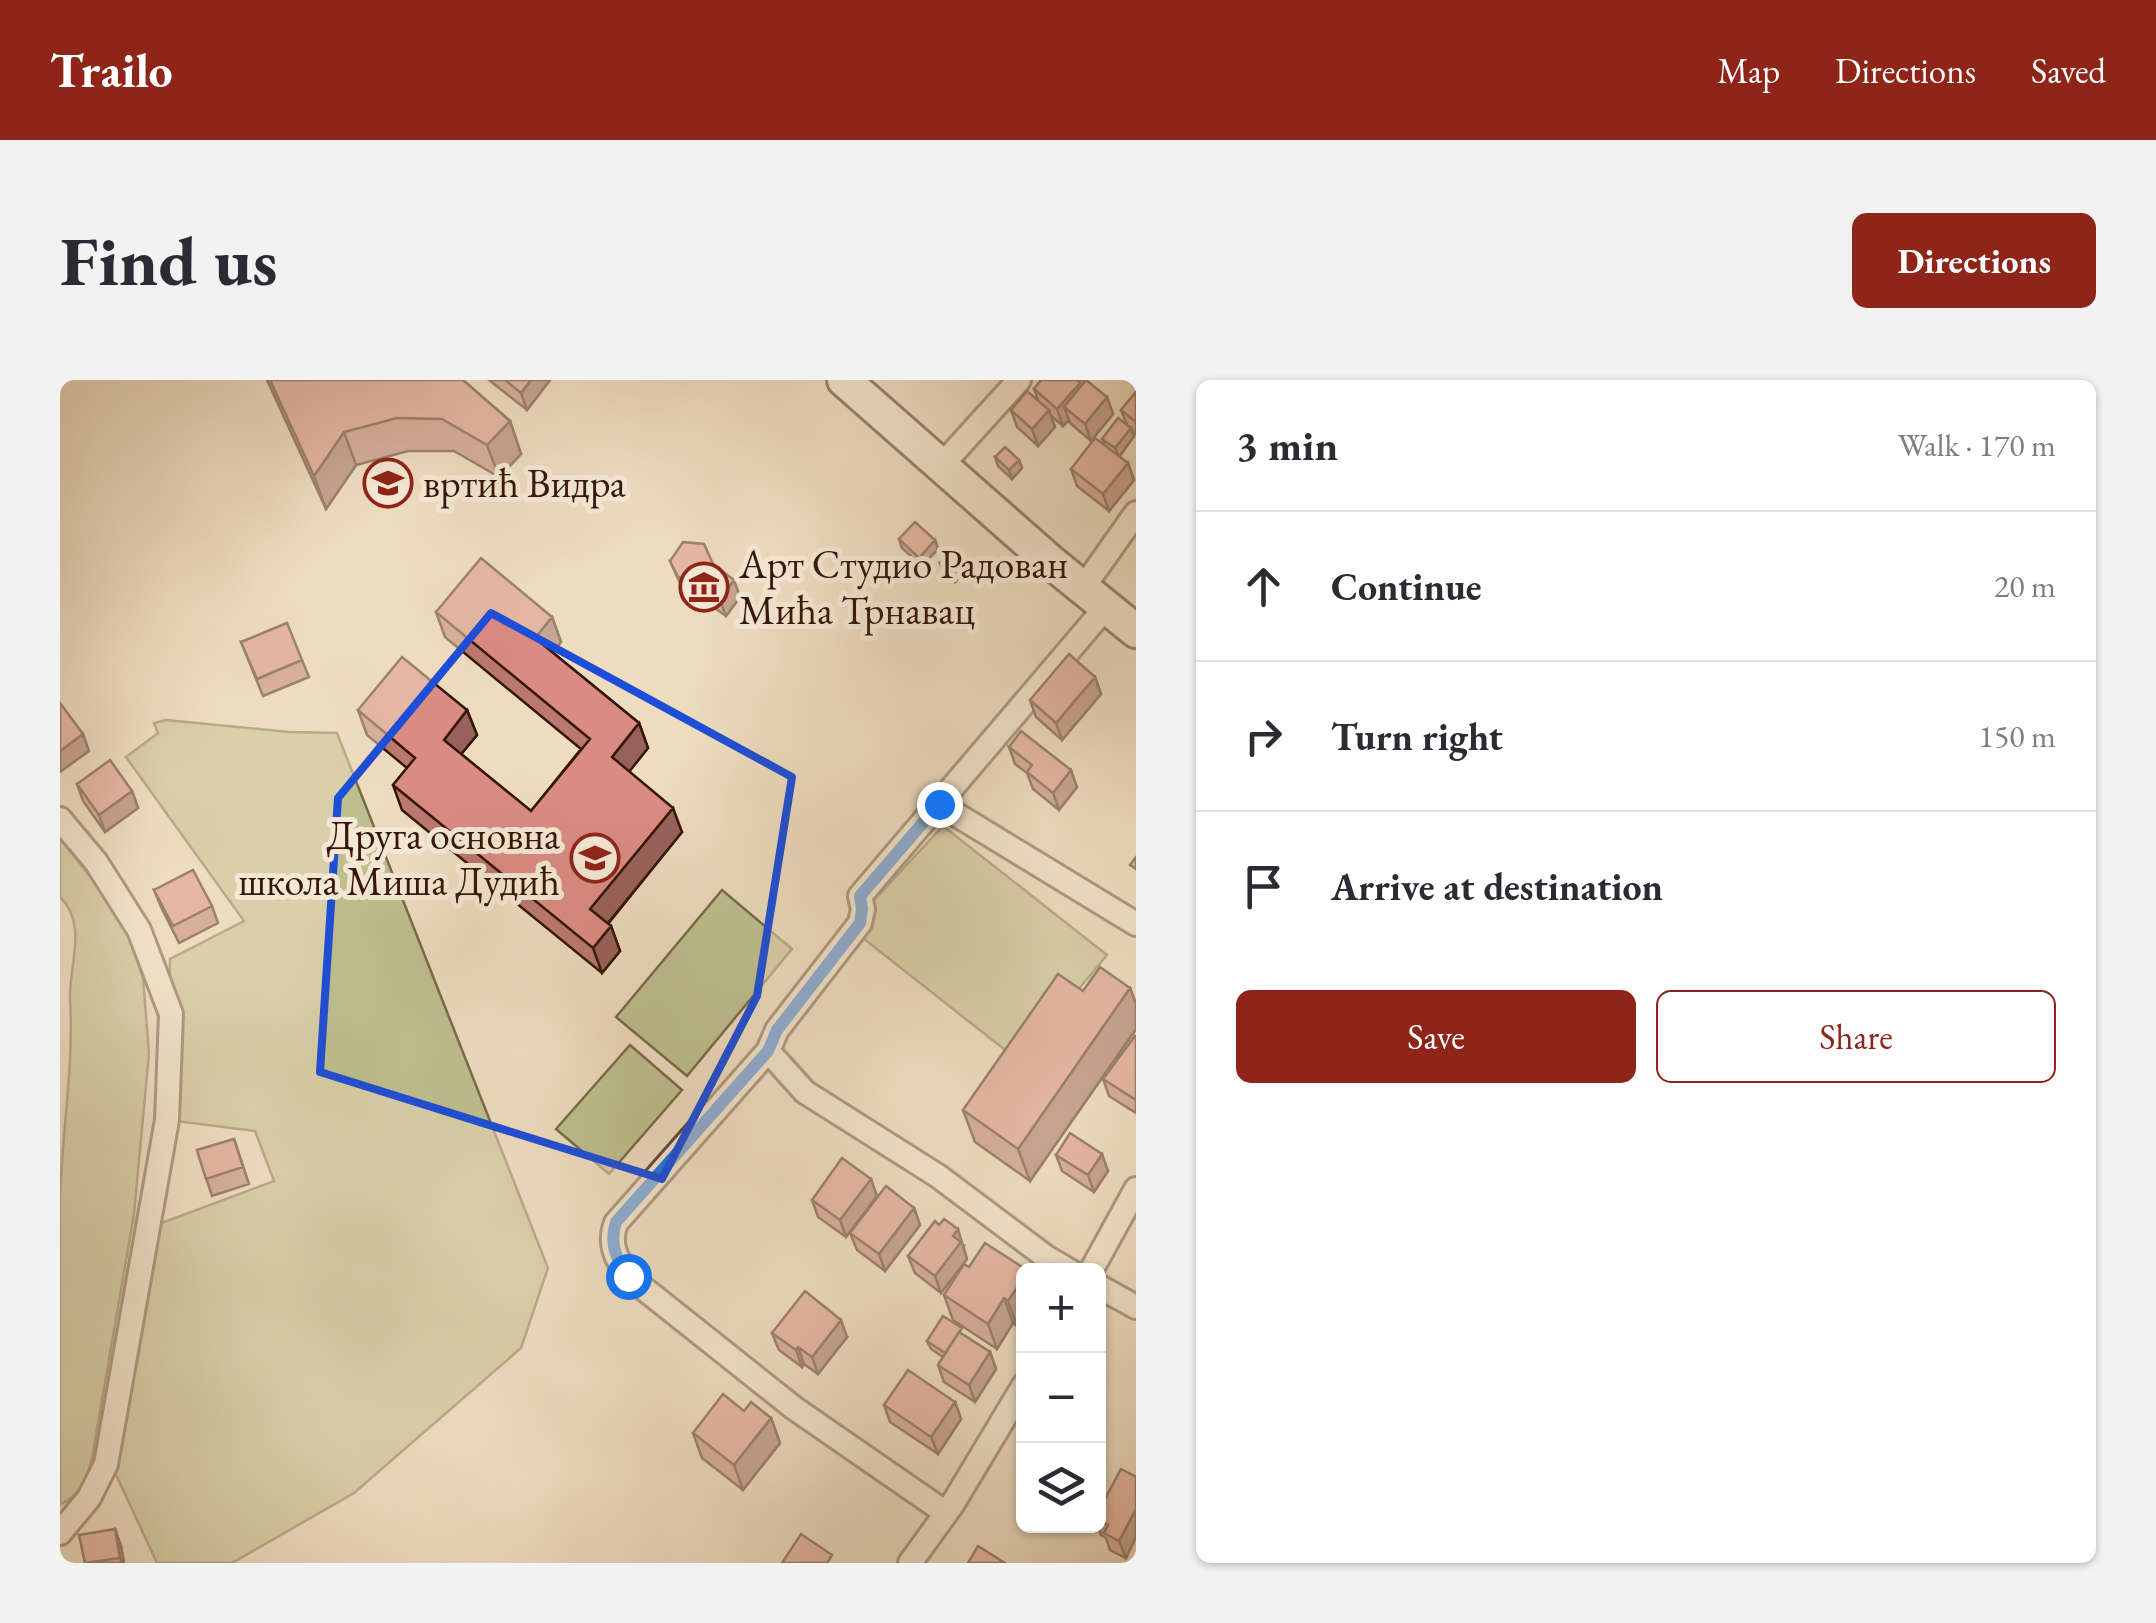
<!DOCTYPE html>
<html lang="en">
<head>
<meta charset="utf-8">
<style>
  :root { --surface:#fff; --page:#f2f2f3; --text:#2b2b33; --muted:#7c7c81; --line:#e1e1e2; --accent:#8f2418 }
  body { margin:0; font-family:"EB Garamond",serif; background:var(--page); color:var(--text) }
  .controls { position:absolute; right:30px; bottom:30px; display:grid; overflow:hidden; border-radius:15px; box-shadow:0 2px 8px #0004 }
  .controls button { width:90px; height:90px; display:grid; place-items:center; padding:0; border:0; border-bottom:2px solid var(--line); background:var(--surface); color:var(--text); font:50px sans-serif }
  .stop { position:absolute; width:30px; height:30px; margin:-22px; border:8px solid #1a73e8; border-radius:50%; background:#fff }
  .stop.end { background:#1a73e8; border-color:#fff; box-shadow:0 2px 10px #0008 }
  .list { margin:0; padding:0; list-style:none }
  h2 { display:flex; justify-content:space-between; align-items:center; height:130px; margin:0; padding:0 40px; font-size:42px }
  h2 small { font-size:32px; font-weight:400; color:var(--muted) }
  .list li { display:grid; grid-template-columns:65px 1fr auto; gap:30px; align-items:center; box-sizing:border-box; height:150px; padding:0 40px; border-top:2px solid var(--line) }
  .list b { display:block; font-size:38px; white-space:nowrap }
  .list em { font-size:32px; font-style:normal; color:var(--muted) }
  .actions { display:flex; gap:20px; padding:30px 40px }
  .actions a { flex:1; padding:22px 0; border:2px solid var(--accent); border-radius:15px; text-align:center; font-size:35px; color:var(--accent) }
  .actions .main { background:var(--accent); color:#fff }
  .icon { flex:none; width:55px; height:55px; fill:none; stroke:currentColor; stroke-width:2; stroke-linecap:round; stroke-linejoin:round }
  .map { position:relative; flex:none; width:1076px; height:1183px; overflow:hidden; border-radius:15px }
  header { display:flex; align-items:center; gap:60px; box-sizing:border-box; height:140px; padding:0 50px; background:var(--accent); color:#fff }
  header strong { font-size:48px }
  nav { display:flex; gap:55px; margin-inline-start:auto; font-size:35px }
  .intro { display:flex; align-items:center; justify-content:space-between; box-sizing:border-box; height:240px; padding:0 60px }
  h1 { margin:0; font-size:70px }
  .button { padding:25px 45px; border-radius:15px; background:var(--accent); color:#fff; font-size:35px; font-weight:700 }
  main { display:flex; gap:60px; padding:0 60px }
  aside { flex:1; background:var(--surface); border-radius:15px; box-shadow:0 2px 8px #0004 }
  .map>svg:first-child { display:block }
  .green { fill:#bebf8e; stroke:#7a6a4a; stroke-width:2.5 }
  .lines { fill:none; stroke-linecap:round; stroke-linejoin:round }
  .street-casing { stroke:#644834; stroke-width:28 }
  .secondary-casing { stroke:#361606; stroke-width:38 }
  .street { stroke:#f4e8d5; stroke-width:22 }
  .secondary { stroke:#f4e8d5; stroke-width:32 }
  .wall { fill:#bb7870; stroke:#361606; stroke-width:2.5 }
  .shaded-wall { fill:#99615b; stroke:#361606; stroke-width:2.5 }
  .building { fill:#da8b82; stroke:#361606; stroke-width:2.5 }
  .route { stroke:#1a73e8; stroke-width:12 }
  .marked { fill:none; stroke:#1d4ed8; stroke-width:8; stroke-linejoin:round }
  .labels { text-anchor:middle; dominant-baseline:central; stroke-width:10; stroke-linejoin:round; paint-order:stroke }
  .poi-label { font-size:40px; fill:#361606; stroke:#f4e8d5; text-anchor:start }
</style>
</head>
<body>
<header>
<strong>Trailo</strong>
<nav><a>Map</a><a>Directions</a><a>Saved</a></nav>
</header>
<div class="intro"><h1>Find us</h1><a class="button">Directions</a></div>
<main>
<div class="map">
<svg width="1076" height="1183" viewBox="0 0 1076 1183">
  <rect width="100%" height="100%" fill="#eedcbf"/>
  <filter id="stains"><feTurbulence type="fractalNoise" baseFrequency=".002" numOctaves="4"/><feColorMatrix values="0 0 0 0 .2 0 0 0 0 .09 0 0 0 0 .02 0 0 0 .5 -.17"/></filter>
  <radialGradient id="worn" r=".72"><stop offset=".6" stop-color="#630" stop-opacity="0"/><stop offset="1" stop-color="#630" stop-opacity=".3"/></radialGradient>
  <path class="green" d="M106 340 229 352 277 353 488 888 461 968 294 1113 172 1183H97L51 1084 91 847 214 801 195 751 107 740 110 579 184 541 66 377 98 353 94 343Z
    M883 446 1047 575 959 681 789 547Z
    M0 458 64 540 83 598 89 673 74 834 32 1078C27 1101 21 1114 0 1125 0 1023 0 920 0 818 2 751 14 686 10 619 9 585 28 544 0 517Z
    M662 510 732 569 627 696 556 637Z
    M570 665 622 710 549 794 496 749Z"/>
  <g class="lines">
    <g class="street-casing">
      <path id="street" d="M882 85 959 0
        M1023 208 1076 133
        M879 424 1076 544
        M0 439 36 482 79 550 111 634 107 740 46 1084 29 1118 0 1153
        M708 671 556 843C548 864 556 878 568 896L734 1028 886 1133
        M1010 891 986 877 878 796 745 712 708 671 717 650 800 543 803 529 800 516 1046 227
        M1031 891 1076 809
        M1038 906 1076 927
        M850 1183 892 1125 964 1005"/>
    </g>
    <g class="secondary-casing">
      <path id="secondary" d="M784 0 992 183 1076 251"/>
    </g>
    <use href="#street" class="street"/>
    <use href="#secondary" class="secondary"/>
  </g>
  <path class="wall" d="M207 0H403L450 41 461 74 439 97 394 71H348L296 85 266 129Z
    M429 0H490L467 30Z
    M974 9 1047 17 1053 34 1031 61 1010 43 1009 40 1003 46 990 35 995 47 978 66 957 47 951 30 978 20Z
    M1076 12V54L1072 51 1074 56 1059 77 1068 83 1074 100 1049 131 1017 106 1011 89 1045 66 1042 59 1067 45 1061 30Z
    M935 77 959 80 962 88 952 99 938 86Z
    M839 159 875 160 878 169 862 186 842 168Z
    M610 181 653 184 680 217 666 236 645 221 625 214Z
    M880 183 906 188 895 202 883 192Z
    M376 232 492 237 501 262 492 272 579 343 588 368 569 391 622 452 548 544 551 546 560 571 542 593 342 430 333 405 347 388 307 355 298 330H407L417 355 401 374 471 431 521 369 385 257Z
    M181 262 242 280 249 297 203 316Z
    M1035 297 1041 314 1002 360 976 337 970 320Z
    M949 367 1017 407 999 430 973 409 967 393 955 384Z
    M17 404 72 411 78 428 45 452 23 421Z
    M94 510 152 526 158 543 119 563 101 527Z
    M1070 608 1076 624V649L970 801 915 762 903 730 1023 611Z
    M1076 657V733L1049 716 1043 699Z
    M174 759 189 804 152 816 137 770Z
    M996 775 1048 791 1034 812 1002 791Z
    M817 816 786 857 758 837 752 820Z
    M854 828 860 845 825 891 797 870 790 853Z
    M904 866 903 868 907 879 881 913 855 893 848 876Z
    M909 887 967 890 957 946 953 943 937 969 893 940 884 915Z
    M712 953 787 957 758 994 744 984 742 987 719 970Z
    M905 956 930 972 936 989 915 1022 884 1002 878 985 883 977 871 969 867 961Z
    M895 1022 901 1039 878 1074 830 1042 824 1025Z
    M684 1031 711 1038 720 1063 683 1110 642 1078 633 1053Z
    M1076 1097 1066 1178 1050 1170 1046 1158 1041 1155 1038 1146V1140Z
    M55 1149 61 1166 64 1183H25Z"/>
  <path class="shaded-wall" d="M471 0H490L467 30 461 13Z
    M1018 0H1027L1004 27 1009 40 1003 46 997 29Z
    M1047 17 1053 34 1031 61 1025 44Z
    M989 30 995 47 978 66 972 49Z
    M450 41 461 74 439 97 427 65Z
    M1071 48 1074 56 1059 77 1055 68Z
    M284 52 296 85 266 129 254 96Z
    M959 80 962 88 952 99 949 90Z
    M1068 83 1074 100 1049 131 1043 114Z
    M875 160 878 169 862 186 859 178Z
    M903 180 906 188 895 202 892 193Z
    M674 200 680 217 666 236 660 220Z
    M492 237 501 262 484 283 475 258Z
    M1035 297 1041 314 1002 360 996 343Z
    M407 330 417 355 393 384 384 360Z
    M579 343 588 368 561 402 552 377Z
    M23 354 29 371 0 392V371Z
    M1011 390 1017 407 999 430 993 413Z
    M72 411 78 428 45 452 39 435Z
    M613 428 622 452 539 554 530 529Z
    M551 546 560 571 542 593 533 568Z
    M1070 608 1076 624V649L970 801 958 769Z
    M1042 774 1048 791 1034 812 1028 795Z
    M811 799 817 816 786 857 780 840Z
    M854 828 860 845 825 891 819 874Z
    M898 849 907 879 881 913 875 896 893 856Z
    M964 897V936L957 946 948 921Z
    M944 918 953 943 937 969 928 944Z
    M781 940 787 957 758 994 752 977Z
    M738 967 744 984 742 987 736 970Z
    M930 972 936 989 915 1022 909 1005Z
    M895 1022 901 1039 878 1074 871 1057Z
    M711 1038 720 1063 683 1110 674 1085Z
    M1076 1129V1157L1066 1178 1059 1161Z
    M55 1149 61 1166 64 1183H62L60 1178Z"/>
  <path class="building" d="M210 0H403L450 41 427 65 382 39 337 38 284 52 254 96Z
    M445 0H471L461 13Z
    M981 0H1017L1020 3 997 29 974 9Z
    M1026 0 1047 17 1025 44 1004 27Z
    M967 11 989 30 972 49 951 30Z
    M1076 12V42L1061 30Z
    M1058 38 1071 48 1055 68 1042 59Z
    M1035 58 1068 83 1043 114 1011 89Z
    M945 67 959 80 949 90 935 77Z
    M855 142 875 160 859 178 839 159Z
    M623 162 644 164 653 184 674 200 660 220 639 204 618 197 610 181Z
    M891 170 903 180 892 193 880 183Z
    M421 178 492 237 475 258 579 343 552 377 613 428 530 529 551 546 533 568 333 405 355 378 298 330 342 277 407 330 384 360 471 431 530 359 376 232Z
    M227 243 242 280 197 299 181 262Z
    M1009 274 1035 297 996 343 970 320Z
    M0 323 23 354 0 371Z
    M961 351 1011 390 993 413 967 392 972 385 949 367Z
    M50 380 72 411 39 435 17 404Z
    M1076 477V489L1070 485Z
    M133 490 152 526 113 546 94 510Z
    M1040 587 1070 608 958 769 903 730 998 594 1023 611Z
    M1075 656 1076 657V720L1043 699Z
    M1010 753 1042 774 1028 795 996 775Z
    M174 759 183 787 146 799 137 770Z
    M782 778 811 799 780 840 752 820Z
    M826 806 854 828 819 874 790 853Z
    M884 839 898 849 893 856 901 862 875 896 848 876 875 841 879 845Z
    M925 863 967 890H964V897L948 921 944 918 928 944 884 915 904 884 909 887Z
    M745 911 781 940 752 977 738 967 736 970 712 953Z
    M883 936 902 948 885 973 867 961Z
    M899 952 930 972 909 1005 878 985Z
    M848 990 895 1022 871 1057 824 1025Z
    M663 1014 684 1031 691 1022 711 1038 674 1085 633 1053Z
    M1061 1089 1076 1097V1129L1059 1161 1044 1153 1048 1145 1038 1140V1132Z
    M55 1149 60 1178 25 1183 19 1155Z
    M741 1154 772 1175 767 1183H722Z
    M918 1166 945 1183H908Z"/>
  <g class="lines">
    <path class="route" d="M568 896C556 878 549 864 556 842L708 671 717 650 800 543 802 529 800 516 879 424"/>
  </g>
  <path d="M0 0H1076V1183H0ZM431 233 732 397 697 616 602 799 260 692 278 418Z" fill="#eedcbf" fill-opacity=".55" fill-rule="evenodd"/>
  <path class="marked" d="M431 233 732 397 697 616 602 799 260 692 278 418Z"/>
  <defs>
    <g id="school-ring" transform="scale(2.5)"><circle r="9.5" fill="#f4e8d5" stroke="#8f2418" stroke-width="1.5"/><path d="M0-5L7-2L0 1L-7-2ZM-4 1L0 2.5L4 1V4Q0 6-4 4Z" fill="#8f2418"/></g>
    <g id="museum-ring" transform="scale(2.5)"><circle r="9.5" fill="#f4e8d5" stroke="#8f2418" stroke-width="1.5"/><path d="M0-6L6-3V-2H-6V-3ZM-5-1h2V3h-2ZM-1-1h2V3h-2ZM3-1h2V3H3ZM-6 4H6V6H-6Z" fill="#8f2418"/></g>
  </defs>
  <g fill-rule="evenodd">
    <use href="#school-ring" x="328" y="103"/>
    <use href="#museum-ring" x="644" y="207"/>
    <use href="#school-ring" x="535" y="478"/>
  </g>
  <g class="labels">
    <g class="poi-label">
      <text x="363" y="103">вртић Видра</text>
      <text x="679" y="184">Арт Студио Радован<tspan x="679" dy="46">Мића Трнавац</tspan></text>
      <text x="500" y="455" text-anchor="end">Друга основна<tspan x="500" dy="46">школа Миша Дудић</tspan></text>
    </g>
  </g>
  <rect width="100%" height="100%" filter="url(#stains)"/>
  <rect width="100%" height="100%" fill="url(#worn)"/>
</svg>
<div class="controls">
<button>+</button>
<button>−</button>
<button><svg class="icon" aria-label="layers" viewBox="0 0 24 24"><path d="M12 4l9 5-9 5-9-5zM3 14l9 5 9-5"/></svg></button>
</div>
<div class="stop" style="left:568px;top:896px"></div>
<div class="stop end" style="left:879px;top:424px"></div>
</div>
<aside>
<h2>3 min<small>Walk · 170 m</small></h2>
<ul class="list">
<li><svg class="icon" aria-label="ahead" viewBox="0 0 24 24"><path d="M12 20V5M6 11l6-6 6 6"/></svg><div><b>Continue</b></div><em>20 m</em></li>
<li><svg class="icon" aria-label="right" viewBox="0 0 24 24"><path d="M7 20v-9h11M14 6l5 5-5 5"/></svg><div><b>Turn right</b></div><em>150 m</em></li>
<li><svg class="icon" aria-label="arrive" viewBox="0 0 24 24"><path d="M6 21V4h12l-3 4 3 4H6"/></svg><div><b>Arrive at destination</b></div></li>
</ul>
<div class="actions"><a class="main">Save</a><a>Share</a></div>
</aside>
</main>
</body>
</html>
